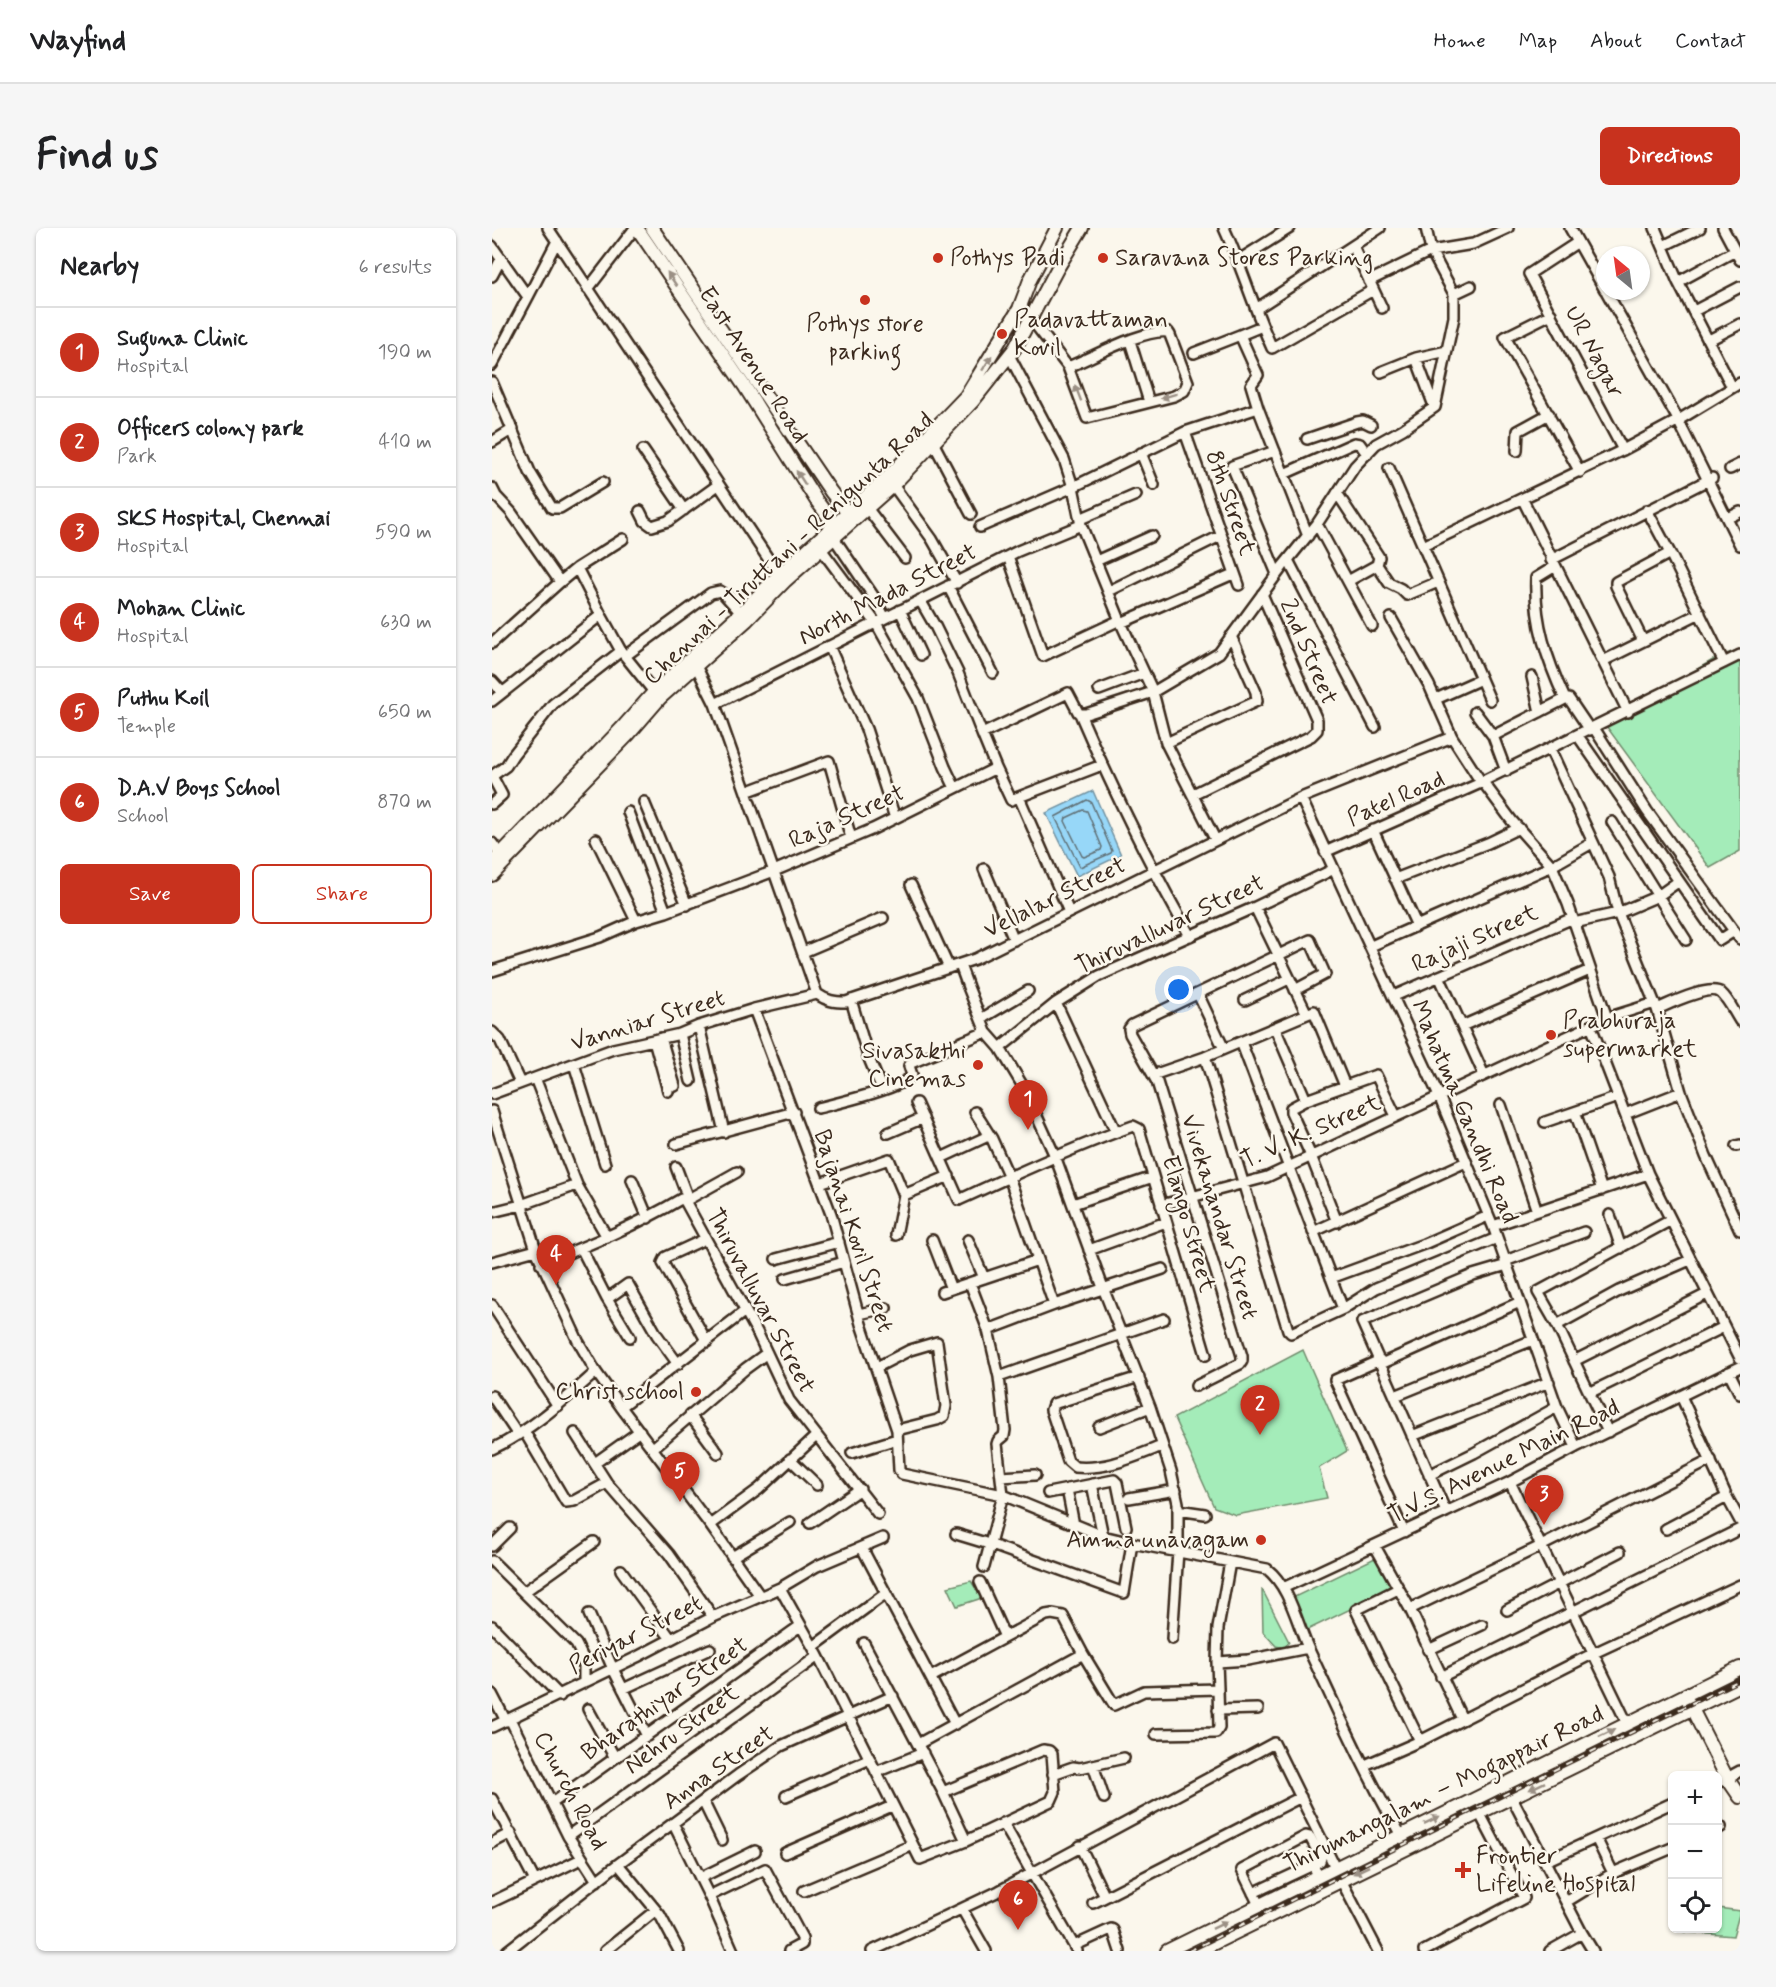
<!DOCTYPE html>
<html lang="en">
<head>
<meta charset="utf-8">
<style>
  :root { --surface:#fff; --page:#f6f6f6; --text:#202124; --muted:#757577; --line:#e0e0e0; --accent:#c8321e }
  body { margin:0; font-family:Mynerve,sans-serif; background:var(--page); color:var(--text) }
  .controls { position:absolute; right:18px; bottom:18px; display:grid; overflow:hidden; border-radius:9px; box-shadow:0 2px 4px #0004 }
  .controls button { width:54px; height:54px; display:grid; place-items:center; padding:0; border:0; border-bottom:2px solid var(--line); background:var(--surface); color:var(--text); font:30px sans-serif }
  .compass { position:absolute; left:1104px; top:18px; width:54px; height:54px; border-radius:50%; background:var(--surface); box-shadow:0 2px 4px #0004; rotate:331deg }
  .you { position:absolute; left:687px; top:762px; width:21px; height:21px; margin:-15px; border:4px solid #fff; border-radius:50%; background:#1a73e8; box-shadow:0 0 0 9px #1a73e833 }
  .badge { display:grid; place-items:center; width:39px; height:39px; border-radius:50%; background:var(--accent); color:#fff; font-size:20px; font-weight:700 }
  .pin { position:absolute; translate:-50% -50px; filter:drop-shadow(0 2px 3px #0008) }
  .pin::after { content:''; position:absolute; top:32px; width:21px; height:18px; background:inherit; clip-path:polygon(0 0,100% 0,50% 100%) }
  .list { margin:0; padding:0; list-style:none }
  h2 { display:flex; justify-content:space-between; align-items:center; height:78px; margin:0; padding:0 24px; font-size:26px }
  h2 small { font-size:20px; font-weight:400; color:var(--muted) }
  .list li { display:grid; grid-template-columns:39px 1fr auto; gap:18px; align-items:center; box-sizing:border-box; height:90px; padding:0 24px; border-top:2px solid var(--line) }
  .list b { display:block; font-size:22px; white-space:nowrap }
  .list p { margin:0; font-size:20px; white-space:nowrap; color:var(--muted) }
  .list em { font-size:20px; font-style:normal; color:var(--muted) }
  .actions { display:flex; gap:12px; padding:18px 24px }
  .actions a { flex:1; padding:14px 0; border:2px solid var(--accent); border-radius:9px; text-align:center; font-size:21px; color:var(--accent) }
  .actions .main { background:var(--accent); color:#fff }
  .icon { flex:none; width:33px; height:33px; fill:none; stroke:currentColor; stroke-width:2; stroke-linecap:round; stroke-linejoin:round }
  .map { position:relative; flex:none; width:1248px; height:1723px; overflow:hidden; border-radius:9px }
  header { display:flex; align-items:center; gap:36px; box-sizing:border-box; height:84px; padding:0 30px; background:var(--surface); border-bottom:2px solid var(--line) }
  header strong { font-size:28px }
  nav { display:flex; gap:33px; margin-inline-start:auto; font-size:21px }
  .intro { display:flex; align-items:center; justify-content:space-between; box-sizing:border-box; height:144px; padding:0 36px }
  h1 { margin:0; font-size:42px }
  .button { padding:15px 27px; border-radius:9px; background:var(--accent); color:#fff; font-size:21px; font-weight:700 }
  main { display:flex; gap:36px; padding:0 36px }
  aside { flex:1; background:var(--surface); border-radius:9px; box-shadow:0 2px 4px #0004 }
  .map>svg:first-child { display:block }
  .green { fill:#a4ecb9; stroke:#708b6c; stroke-width:1.5 }
  .water { fill:#97d7f8; stroke:#7292a1; stroke-width:1.5 }
  .lines { fill:none; stroke-linecap:round; stroke-linejoin:round }
  .shore { stroke:#606f75; stroke-width:1.5 }
  .minor-casing { stroke:#3b2a1e; stroke-width:14 }
  .major-casing { stroke:#3b2a1e; stroke-width:16 }
  .minor { stroke:#fbf7ec; stroke-width:9 }
  .major { stroke:#fbf7ec; stroke-width:12 }
  .rail-casing { stroke:#3b2a1e; stroke-width:4.5 }
  .rail { stroke:#fbf7ec; stroke-width:2; stroke-dasharray:7; stroke-linecap:butt }
  .oneway { fill:#9b9085 }
  .poi-dot { fill:#c8321e; stroke:#fbf7ec; stroke-width:2 }
  .labels { text-anchor:middle; dominant-baseline:central; stroke-width:5; stroke-linejoin:round; paint-order:stroke }
  .poi-label { font-size:24px; fill:#3b2a1e; stroke:#fbf7ec; text-anchor:start }
  .street-label { font-size:24px; fill:#3b2a1e; stroke:#fbf7ec }
</style>
</head>
<body>
<header>
<strong>Wayfind</strong>
<nav><a>Home</a><a>Map</a><a>About</a><a>Contact</a></nav>
</header>
<div class="intro"><h1>Find us</h1><a class="button">Directions</a></div>
<main>
<aside>
<h2>Nearby<small>6 results</small></h2>
<ul class="list">
<li><span class="badge">1</span><div><b>Suguna Clinic</b><p>Hospital</p></div><em>190 m</em></li>
<li><span class="badge">2</span><div><b>Officers colony park</b><p>Park</p></div><em>410 m</em></li>
<li><span class="badge">3</span><div><b>SKS Hospital, Chennai</b><p>Hospital</p></div><em>590 m</em></li>
<li><span class="badge">4</span><div><b>Mohan Clinic</b><p>Hospital</p></div><em>630 m</em></li>
<li><span class="badge">5</span><div><b>Puthu Koil</b><p>Temple</p></div><em>650 m</em></li>
<li><span class="badge">6</span><div><b>D.A.V Boys School</b><p>School</p></div><em>870 m</em></li>
</ul>
<div class="actions"><a class="main">Save</a><a>Share</a></div>
</aside>
<div class="map">
<svg width="1248" height="1723" viewBox="0 0 1248 1723">
  <rect width="100%" height="100%" fill="#fbf7ec"/>
  <filter id="ink" filterUnits="userSpaceOnUse"><feTurbulence type="fractalNoise" baseFrequency=".0167" numOctaves="2"/><feDisplacementMap in="SourceGraphic" scale="12" xChannelSelector="R" yChannelSelector="G"/><feConvolveMatrix kernelMatrix="1 2 1 2 8 2 1 2 1" color-interpolation-filters="sRGB"/></filter>
  <g filter="url(#ink)">
    <path class="green" d="M1248 421V623L1218 640 1112 495 1226 429Z
      M811 1122 855 1223 827 1240 835 1270 744 1287 722 1279 682 1190Z
      M885 1329 902 1360 809 1405 794 1373Z
      M479 1353 490 1370 465 1378 456 1359Z
      M770 1361 797 1414 792 1420 784 1418 771 1404Z
      M1226 1680 1248 1683 1241 1708 1192 1704 1189 1701 1226 1700Z"/>
    <path class="water" d="M601 563 629 627 585 648 554 585Z"/>
    <g class="lines">
      <path class="shore" d="M595 572 599 574 620 623 619 625 588 639 563 589Z
        M591 582 595 583 610 619 609 622 592 629 590 628 573 593 574 590Z"/>
      <g class="minor-casing">
        <path id="minor" d="M56 0 287 347
          M732 0C750 39 762 81 780 120L881 62
          M1078 0 1113 62
          M1163 0 1186 54 1240 159
          M1231 0 1248 32
          M1086 14 1037 46 1131 222
          M0 18 36 69 65 13
          M861 18 890 80
          M1171 18 1208 0
          M747 32 798 0
          M0 48 9 31
          M877 53 939 23 981 16 1016 0
          M1186 54 1243 23
          M96 61 143 0
          M1114 63 1183 186 1248 317
          M962 66 979 58
          M764 81 888 0
          M1202 83 1248 59
          M1059 86 1013 109 1088 244
          M539 91 576 139 595 190 682 168 692 163 696 154 678 107 676 104C653 100 599 130 576 139
          M770 98 748 107 766 147 759 157 766 180 816 308
          M1217 112 1248 96
          M638 113 657 174
          M702 125 748 107
          M517 127 572 231 581 259 589 297 629 395 661 464 674 515 723 611
          M924 130 942 178
          M0 137 36 69
          M889 144 924 130 955 123
          M0 154 38 244 60 280H68L111 254
          M693 204 747 357
          M815 211 865 194 871 193 879 197
          M0 214 21 201
          M442 216 479 286
          M151 222 192 282
          M783 223 740 238 785 346
          M1025 223 1026 203 1057 186
          M649 225 662 257
          M897 240 931 318
          M1238 241 1248 236
          M792 246 862 215 868 216 875 226
          M401 257 440 311 465 355
          M0 260 4 268 19 284 68 354
          M845 265 887 329 885 337 856 353
          M1031 272 1136 484
          M375 280 413 330
          M1155 282 1178 325 1232 435
          M148 283 153 293 160 298 176 293 226 257
          M1240 288 1248 284
          M588 291 644 267
          M825 296 880 398
          M488 299 581 259 693 204 766 180
          M342 310 382 369 393 390
          M329 321 384 395 426 470 453 539 463 560
          M516 328 551 428 628 392
          M796 332 883 499
          M1059 332 1220 250
          M604 333 660 308
          M885 337 897 355 909 361 915 367 946 354
          M1062 339 1044 350C1042 394 1055 432 1073 471
          M85 340 109 387
          M456 358 501 445
          M617 363 728 308
          M428 372 443 398 466 445 490 506
          M408 382 429 427
          M899 390 937 457 960 509 989 554 1248 427
          M629 395 741 346
          M1151 413 1124 358V354L1178 325
          M0 415 68 354 85 340 131 311
          M337 418 374 501 403 590
          M133 428 219 365 228 363 231 365 249 385
          M1111 433 1208 385
          M202 434 223 476 325 766
          M1040 449 1048 484
          M0 453 10 464
          M607 462 652 445
          M944 471 989 451
          M998 472 931 318 1131 222 1185 193 1248 155
          M0 473 109 387 129 423 162 464
          M223 476 526 323 589 297
          M983 484 1001 508 1014 543
          M588 486C621 562 657 636 698 708
          M1102 500 1155 583 1248 711
          M1001 508 1073 471H1077L1098 502
          M1086 508 1228 712 1242 703
          M674 515 765 473 764 464 739 408
          M1058 521 1117 649 1126 685 1165 781 1189 864 1214 928 1248 1002
          M504 540 519 572 610 537
          M0 548 14 538 21 527 61 476 129 423
          M0 548 10 567 0 576
          M254 564 337 533 359 610
          M701 566 819 508 825 502V492L770 366
          M527 569 577 684
          M809 570 947 868 1001 998 1065 1179 1084 1219
          M152 574 195 677
          M136 584 174 684
          M1120 594 1166 668 1187 653
          M881 602 925 698
          M104 611 144 693
          M0 615 9 627
          M833 624 991 554 1020 593 1060 638 1076 676 1115 790
          M492 641 522 712
          M903 651 996 615 1027 600
          M419 657 457 740
          M763 679 815 786
          M1082 695 1126 685 1166 668 1194 712
          M879 718 1060 638 1100 615
          M311 724 391 690
          M468 737 476 759 494 804 508 820 532 860 563 928 613 1065 658 1179 679 1243 686 1275V1323L680 1411
          M0 743 108 709 144 693 174 684 282 643 381 601 504 540 490 506 576 465 586 484 588 486H594L661 464 727 425 791 338 825 296 863 238 884 216 911 201 943 179 962 89V66L939 23 934 0
          M947 748 992 847
          M325 766C335 773 342 774 354 774L483 731 809 570 960 509
          M706 766 732 821
          M902 768 1081 690
          M359 772 376 828 390 862
          M753 772 797 751
          M564 775 624 904
          M1163 775 1115 790 1099 798 1156 946 1248 1130
          M262 781 339 986 369 1096 405 1202 407 1242 410 1246 511 1267 611 1308 640 1315 775 1341C798 1359 805 1396 817 1422 848 1488 878 1556 916 1619
          M1165 781C1177 776 1218 756 1229 765 1237 772 1242 784 1248 793
          M489 791 536 763
          M207 798 232 904
          M970 798 1098 742
          M783 800 814 872
          M0 804 8 812 28 855
          M188 806 199 853
          M169 810 183 858
          M162 812 176 863
          M749 814 851 1081
          M508 820 564 775 607 748 763 679 842 641
          M713 829 796 1102 799 1105 851 1081 884 1060 1005 1010
          M82 836 113 936
          M661 847 713 829 822 783 853 858
          M43 850 85 957 115 1009
          M0 866 121 821 188 806 207 798 262 781 325 766
          M424 875 467 972C525 945 582 919 641 898L647 901 714 1127
          M1009 877 1045 983
          M326 880C342 876 414 859 420 847L417 838 419 835 494 804
          M0 883 44 1022 86 1113 104 1144 129 1179 218 1297 268 1368
          M483 884 500 911 517 949 562 1077 496 1102
          M1083 884 1110 962
          M1133 886 1189 864
          M1053 894 1126 869
          M396 905 431 890
          M184 916 302 884
          M1244 918 1248 917
          M449 930 494 909H497
          M184 939 195 968 193 973
          M140 952 156 990
          M328 955 397 931 412 967 404 1007
          M412 967 457 948
          M193 973 245 944
          M581 976 661 949
          M669 977 775 949 1115 790
          M0 984 29 977 85 957
          M1118 987 1129 1020
          M845 994 819 928 799 884V880L814 872 884 847 904 888
          M1001 998 1156 946
          M821 1004 974 934
          M213 1011 174 1029 171 1035 215 1114
          M440 1012 459 1061
          M476 1012 492 1050
          M89 1020 115 1071 138 1109
          M597 1022 674 994
          M284 1031 347 1014
          M1013 1033 1092 1004
          M0 1034 44 1022
          M49 1036C97 1017 145 997 189 971L193 973 265 1104 297 1172 386 1286
          M839 1050 932 1016 996 988
          M293 1051 352 1034
          M478 1055 496 1102 507 1149 513 1202 512 1208 506 1213 505 1216 511 1267 492 1339
          M450 1064 546 1032
          M115 1071 136 1056 165 1107 186 1136
          M0 1077 66 1178
          M562 1077 671 1041
          M367 1086 394 1080
          M1065 1097 1127 1063 1198 1032
          M888 1132 843 1152 912 1304
          M1082 1133 1215 1066
          M889 1136 1028 1074
          M385 1139 418 1122 445 1114 454 1178 452 1188 445 1192 405 1202
          M1237 1144 1248 1166
          M507 1149 672 1091
          M647 1149 561 1176 559 1182 576 1233 583 1239C615 1242 641 1229 670 1218
          M704 1158 748 1136 750 1133V1128L665 854 638 806 637 801 640 797 818 712 833 746 803 762
          M1097 1165 1232 1099
          M0 1168 26 1207
          M903 1168 1041 1112
          M1189 1168 1235 1269 1248 1293
          M129 1179 253 1083
          M198 1187 226 1225
          M607 1199 658 1179
          M32 1203 74 1274 82 1273 115 1255
          M1116 1204 1065 1097 1046 1064 1179 992
          M83 1205 115 1255 177 1326 221 1389
          M920 1208 1057 1154
          M161 1220 253 1141 275 1125
          M0 1221C40 1202 71 1173 104 1144
          M360 1225 405 1211
          M298 1231 325 1257
          M103 1235 148 1203
          M937 1247 982 1225 1065 1179
          M509 1249 543 1247
          M1018 1254 1135 1495
          M600 1256 611 1308
          M575 1261 582 1297
          M556 1265 622 1252 625 1255 634 1299
          M637 1270 684 1262
          M686 1282 713 1286
          M954 1284 870 1094 981 1047 1015 1037
          M318 1295 368 1261
          M218 1297 267 1261 324 1208
          M1174 1301 1235 1269
          M464 1306 497 1316 632 1365 640 1315
          M0 1318 18 1300
          M883 1318 918 1381 970 1491
          M370 1320 463 1496
          M240 1329 298 1294
          M0 1333 84 1416 92 1432V1455
          M129 1342 179 1411
          M488 1354 513 1409
          M288 1360 326 1428 428 1631 474 1613 559 1573 563 1564 560 1526 557 1523 551 1522 451 1564
          M791 1360 1018 1254 1084 1219 1248 1139
          M906 1361 864 1382 928 1513
          M32 1364 102 1314
          M918 1381 1049 1318 1219 1232
          M1015 1382 1128 1324
          M97 1386 121 1441 155 1508
          M0 1398 68 1468
          M372 1415 451 1564 474 1613
          M321 1419 393 1366
          M936 1422 990 1397
          M725 1434 726 1400 738 1334
          M439 1449 554 1387 560 1386 571 1388 591 1426 622 1477 652 1463 726 1461 725 1434 756 1432 816 1420
          M949 1449 1248 1301
          M131 1461 218 1421
          M0 1466 14 1493
          M96 1481 123 1530
          M726 1482 766 1481
          M18 1491 76 1608 105 1653
          M0 1499 145 1429 221 1389 288 1360 325 1338 391 1310
          M664 1506 724 1505 727 1500 726 1461
          M426 1516 591 1426
          M601 1537 612 1570
          M873 1537 928 1513 1102 1425 1248 1357
          M384 1544 431 1525
          M561 1546 581 1539 588 1540 632 1530
          M1226 1555 1248 1543
          M294 1568 378 1531
          M1020 1570 1090 1705 1101 1723
          M0 1571 43 1653
          M211 1573 230 1612
          M60 1575 308 1398
          M181 1595 217 1668 241 1723
          M511 1595 585 1723
          M1226 1600 1229 1599
          M76 1608 326 1428
          M1104 1610 1121 1645
          M0 1615 19 1605
          M588 1618 613 1669 809 1569
          M293 1625 400 1578
          M1054 1633 1180 1575
          M126 1636 168 1687 187 1723
          M208 1650 263 1623
          M849 1652 886 1723
          M312 1663 421 1617
          M761 1665 821 1637
          M217 1668 273 1641 310 1710V1716L297 1723
          M0 1674 89 1631
          M1074 1674 1121 1645 1180 1620
          M601 1675 613 1669
          M767 1677 750 1642 814 1608 818 1609 829 1630 828 1633 821 1637 826 1648
          M470 1681 494 1723
          M582 1718 619 1701 621 1702 628 1723
          M15 1723 126 1636 246 1547 289 1518 401 1468
          M113 1723 164 1682
          M380 1723 507 1663 782 1515 843 1639
          M932 1723 1032 1670 988 1586
          M1058 1723 1090 1705"/>
      </g>
      <g class="major-casing">
        <path id="major" d="M145 0 253 159 324 272 347 303
          M160 0 339 264 360 290
          M0 635 129 501 162 464 249 385 287 347 398 247 474 168 527 81 538 52 565 0
          M0 647 136 507 168 470 255 392 293 353 401 257 481 173 523 120 565 41 590 0
          M1197 1475 1235 1550 1248 1569
          M675 1723 1248 1440
          M706 1723 1248 1457"/>
      </g>
      <use href="#minor" class="minor"/>
      <use href="#major" class="major"/>
      <g class="rail-casing">
        <path id="rail" d="M697 1723 1070 1538 1248 1452"/>
      </g>
      <use href="#rail" class="rail"/>
    </g>
    <defs><path id="oneway-solid" d="M-6-.8H1V-3.2L6.5 0L1 3.2V.8H-6Z" transform="scale(1.5)"/></defs>
    <g class="oneway">
      <use href="#oneway-solid" transform="translate(180 51) rotate(-124)"/>
      <use href="#oneway-solid" transform="translate(495 135) rotate(-57)"/>
      <use href="#oneway-solid" transform="translate(586 165) rotate(-111)"/>
      <use href="#oneway-solid" transform="translate(677 168) rotate(163)"/>
      <use href="#oneway-solid" transform="translate(309 250) rotate(-123)"/>
      <use href="#oneway-solid" transform="translate(1115 1505) rotate(-26)"/>
      <use href="#oneway-solid" transform="translate(1045 1558) rotate(154)"/>
      <use href="#oneway-solid" transform="translate(940 1592) rotate(-26)"/>
      <use href="#oneway-solid" transform="translate(869 1642) rotate(154)"/>
      <use href="#oneway-solid" transform="translate(728 1697) rotate(-26)"/>
    </g>
  </g>
  <g class="poi-dot">
    <circle cx="446" cy="30" r="6"/>
    <circle cx="611" cy="30" r="6"/>
    <circle cx="373" cy="72" r="6"/>
    <circle cx="510" cy="106" r="6"/>
    <circle cx="1059" cy="807" r="6"/>
    <circle cx="486" cy="837" r="6"/>
    <circle cx="204" cy="1164" r="6"/>
    <circle cx="769" cy="1312" r="6"/>
    <path d="M968 1633h6v6h6v6h-6v6h-6v-6h-6v-6h6z"/>
  </g>
  <g class="labels">
    <g class="poi-label">
      <text x="458" y="30">Pothys Padi</text>
      <text x="623" y="30">Saravana Stores Parking</text>
      <text x="522" y="92">Padavattaman<tspan x="522" dy="28">Kovil</tspan></text>
      <text x="373" y="96" text-anchor="middle">Pothys store<tspan x="373" dy="28">parking</tspan></text>
      <text x="1071" y="793">Prabhuraja<tspan x="1071" dy="28">supermarket</tspan></text>
      <text x="474" y="823" text-anchor="end">Sivasakthi<tspan x="474" dy="28">Cinemas</tspan></text>
      <text x="192" y="1164" text-anchor="end">Christ school</text>
      <text x="757" y="1312" text-anchor="end">Amma unavagam</text>
      <text x="984" y="1628">Frontier<tspan x="984" dy="28">Lifeline Hospital</tspan></text>
    </g>
    <g class="street-label">
      <text transform="translate(1102 124) rotate(62)">UR Nagar</text>
      <text transform="translate(261 137) rotate(57)">East Avenue Road</text>
      <text transform="translate(738 275) rotate(71)">8th Street</text>
      <text transform="translate(297 321) rotate(-43)">Chennai - Tiruttani - Renigunta Road</text>
      <text transform="translate(396 367) rotate(-27)">North Mada Street</text>
      <text transform="translate(816 424) rotate(67)">2nd Street</text>
      <text transform="translate(904 571) rotate(-24)">Patel Road</text>
      <text transform="translate(355 589) rotate(-24)">Raja Street</text>
      <text transform="translate(563 670) rotate(-26)">Vellalar Street</text>
      <text transform="translate(678 697) rotate(-25)">Thiruvalluvar Street</text>
      <text transform="translate(983 711) rotate(-24)">Rajaji Street</text>
      <text transform="translate(156 793) rotate(-17)">Vanniar Street</text>
      <text transform="translate(972 884) rotate(67)">Mahatma Gandhi Road</text>
      <text transform="translate(819 904) rotate(-24)">T. V. K. Street</text>
      <text transform="translate(727 989) rotate(73)">Vivekanandar Street</text>
      <text transform="translate(696 996) rotate(74)">Elango Street</text>
      <text transform="translate(361 1003) rotate(72)">Bajanai Kovil Street</text>
      <text transform="translate(268 1073) rotate(62)">Thiruvalluvar Street</text>
      <text transform="translate(1012 1234) rotate(-26)">T.V.S. Avenue Main Road</text>
      <text transform="translate(144 1407) rotate(-27)">Periyar Street</text>
      <text transform="translate(173 1471) rotate(-35)">Bharathiyar Street</text>
      <text transform="translate(190 1502) rotate(-36)">Nehru Street</text>
      <text transform="translate(227 1540) rotate(-35)">Anna Street</text>
      <text transform="translate(952 1562) rotate(-26)">Thirumangalam – Mogappair Road</text>
      <text transform="translate(78 1563) rotate(62)">Church Road</text>
    </g>
  </g>
</svg>
<div class="controls">
<button>+</button>
<button>−</button>
<button><svg class="icon" aria-label="locate" viewBox="0 0 24 24"><circle cx="12" cy="12" r="6"/><path d="M12 2v4M12 18v4M2 12h4M18 12h4"/></svg></button>
</div>
<svg class="compass" viewBox="-18 -18 36 36"><path d="M0-13l5 13h-10z" fill="#e53935"/><path d="M0 13l5-13h-10z" fill="#757577"/></svg>
<div class="you"></div>
<div class="pin badge" style="left:536px;top:902px">1</div>
<div class="pin badge" style="left:768px;top:1207px">2</div>
<div class="pin badge" style="left:1052px;top:1297px">3</div>
<div class="pin badge" style="left:64px;top:1057px">4</div>
<div class="pin badge" style="left:188px;top:1274px">5</div>
<div class="pin badge" style="left:526px;top:1702px">6</div>
</div>
</main>
</body>
</html>
